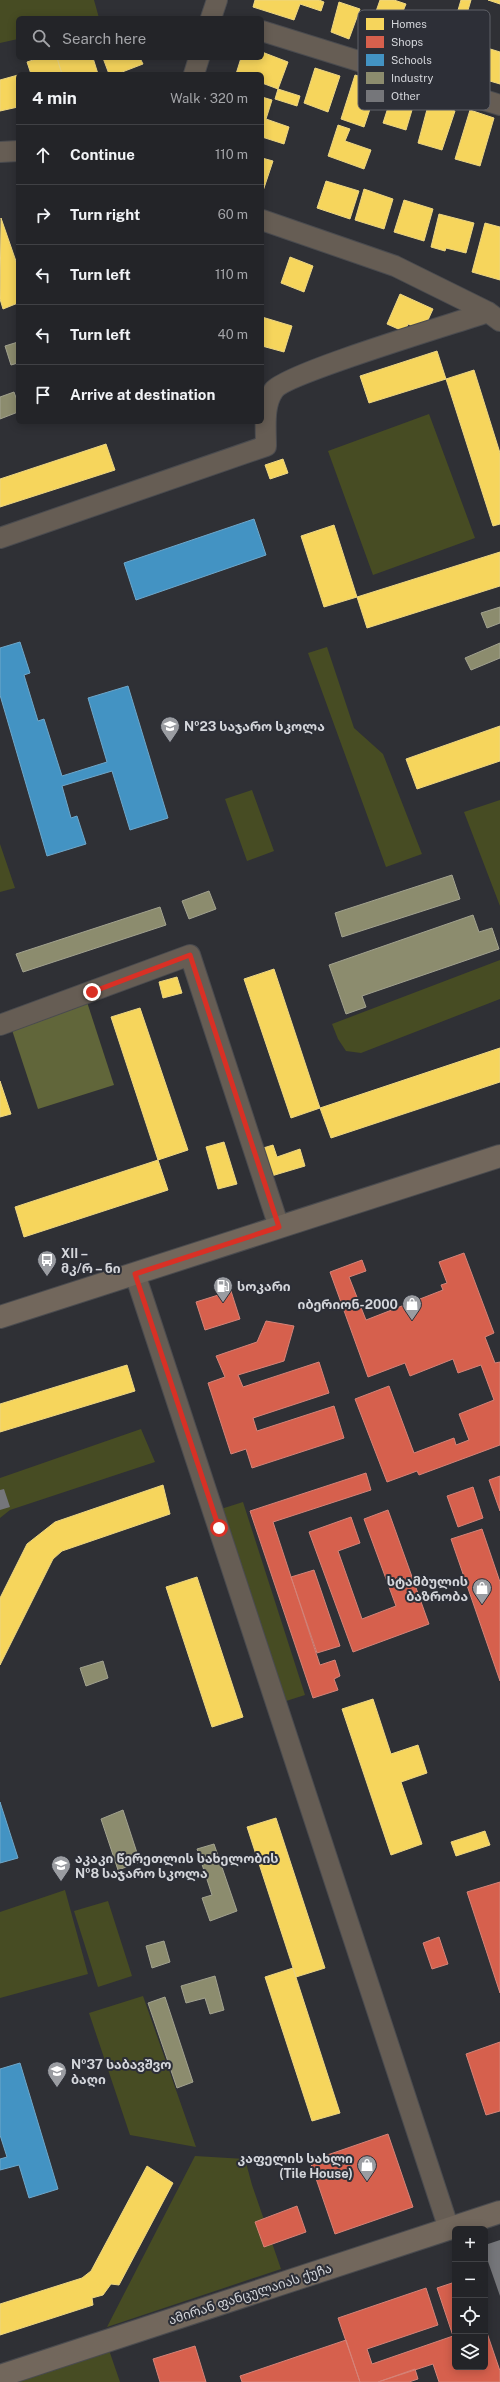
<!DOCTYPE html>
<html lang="en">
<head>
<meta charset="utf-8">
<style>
  :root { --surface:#232428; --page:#2b2c30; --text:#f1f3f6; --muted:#a3a4a8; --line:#404145 }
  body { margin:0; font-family:"Public Sans","Noto Sans Georgian",sans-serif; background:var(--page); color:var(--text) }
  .controls { position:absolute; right:12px; bottom:12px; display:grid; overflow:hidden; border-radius:6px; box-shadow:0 2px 10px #0003 }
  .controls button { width:36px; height:36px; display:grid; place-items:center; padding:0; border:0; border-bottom:1px solid var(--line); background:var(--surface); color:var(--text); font:20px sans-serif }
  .stop { position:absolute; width:12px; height:12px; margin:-9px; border:3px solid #d93025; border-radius:50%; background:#fff }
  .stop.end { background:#d93025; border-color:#fff; box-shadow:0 1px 4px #0008 }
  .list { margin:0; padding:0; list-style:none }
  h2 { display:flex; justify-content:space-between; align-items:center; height:52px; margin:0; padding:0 16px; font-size:17px }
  h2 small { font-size:13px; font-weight:400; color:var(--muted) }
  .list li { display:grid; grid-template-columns:26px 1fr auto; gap:12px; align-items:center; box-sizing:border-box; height:60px; padding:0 16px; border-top:1px solid var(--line) }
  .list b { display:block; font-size:15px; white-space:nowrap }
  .list em { font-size:13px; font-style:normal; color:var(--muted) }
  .icon { flex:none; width:22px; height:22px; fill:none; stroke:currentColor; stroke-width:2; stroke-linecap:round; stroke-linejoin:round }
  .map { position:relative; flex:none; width:500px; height:2382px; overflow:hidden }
  .search { position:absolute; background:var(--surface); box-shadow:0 2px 10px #0003; left:16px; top:16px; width:248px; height:44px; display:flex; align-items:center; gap:10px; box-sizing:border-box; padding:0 14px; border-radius:6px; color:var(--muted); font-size:15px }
  .panel { position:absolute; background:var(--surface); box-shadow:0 2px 10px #0003; left:16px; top:72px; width:248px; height:352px; border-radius:6px }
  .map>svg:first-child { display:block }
  .green { fill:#474c23 }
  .forest { fill:#61663a }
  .homes { fill:#f6d55c; stroke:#ecd582 }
  .shops { fill:#d6604d; stroke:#d58378 }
  .schools { fill:#4393c3; stroke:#6ea7ca }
  .industry { fill:#8c8c6e; stroke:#a2a28f }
  .building { fill:#75767a }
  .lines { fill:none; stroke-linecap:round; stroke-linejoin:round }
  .street-casing { stroke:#4a4b4f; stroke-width:22 }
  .secondary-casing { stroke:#4a4b4f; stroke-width:24 }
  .street { stroke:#665d54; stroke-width:20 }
  .secondary { stroke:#72675c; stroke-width:22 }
  .route { stroke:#d93025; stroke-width:5 }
  .labels { text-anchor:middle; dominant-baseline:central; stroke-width:4; stroke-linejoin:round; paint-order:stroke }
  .poi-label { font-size:13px; font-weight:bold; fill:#d4d6db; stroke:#2d2f37; text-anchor:start }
  .street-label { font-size:13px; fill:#d4d6db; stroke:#2d2f37 }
  .key { fill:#2d2f37; stroke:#5f6168; stroke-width:1 }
  .key-label { font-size:11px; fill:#d4d6db }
</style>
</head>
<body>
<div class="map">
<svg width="500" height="2382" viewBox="0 0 500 2382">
  <rect width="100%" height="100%" fill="#2f3035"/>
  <path class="green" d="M0 0H94L99 18H18V39L0 43Z
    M429 414 475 538 373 575 328 451Z
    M327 647 354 728 383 754 422 854 386 867 308 653Z
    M252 790 274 851 247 861 225 799Z
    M500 800V906L464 812Z
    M0 844 15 888 0 892Z
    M500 960V999L361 1053 346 1051 338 1039 332 1024Z
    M141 1429 155 1462 10 1510 0 1518V1478Z
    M243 1502 305 1695 283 1702 221 1509Z
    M65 1890 88 1974 0 1998V1912Z
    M108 1901 132 1976 98 1987 74 1911Z
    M143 1996 196 2147 130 2135 89 2013Z
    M195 2156 245 2159 252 2185 281 2269 107 2327Z
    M109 2350 120 2382H11Z"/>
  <path class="forest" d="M87 1002 114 1085 38 1109 11 1027Z"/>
  <path class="homes" d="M255 0H319L324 2 321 11 300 4 294 20 253 7Z
    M380 0H394L406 4 387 50 365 43Z
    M461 0H471L460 37 451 34Z
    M488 0H500V4Z
    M339 2 360 9 349 39 331 32Z
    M487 48 500 52V84L476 77Z
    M262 52 288 62 278 89 262 83V74H236L241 58H262Z
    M39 58H57L62 74H31L27 62Z
    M57 58H93L98 74H62Z
    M103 58H140L143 64 117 74H109Z
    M315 68 340 76 328 112 304 103Z
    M18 75V107L0 111V80Z
    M355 75 379 82 364 127 341 119Z
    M278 89 300 96 297 106 275 99Z
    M393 92 415 100 406 130 383 123Z
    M262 97 272 100 266 119 289 127 284 144 262 137Z
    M429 102 455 111 442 150 418 143Z
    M470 110 494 118 480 166 455 159Z
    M338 125 350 129 345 141 371 150 364 169 328 156Z
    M262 158 273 161 262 194Z
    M326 181 359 191 350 219 317 208Z
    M364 189 393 199 384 229 355 220Z
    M404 200 433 209 424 241 394 232Z
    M439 214 474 223 466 253 446 248 445 251 431 247Z
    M1 218 18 267V303L3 309 0 299Z
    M485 223 500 227V280L472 272Z
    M290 257 313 266 304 292 281 283Z
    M400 294 433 309 423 331 408 324 405 332 387 324Z
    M262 317 292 326 284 352 262 346Z
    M437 351 446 379 369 403 360 376Z
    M474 370 500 453V524L493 526 446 379Z
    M106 444 115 470 0 507V479Z
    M283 459 288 473 270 479 265 465Z
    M334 525 357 597 324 607 301 536Z
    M500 552V586L367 628 357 597Z
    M500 726V761L417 789 406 759Z
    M274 969 320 1108 291 1118 244 979Z
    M177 977 182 993 163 998 159 982Z
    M140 1008 188 1150 158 1160 111 1017Z
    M500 1048V1082L331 1138 320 1108Z
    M0 1081 11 1114 0 1117Z
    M224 1142 237 1184 218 1189 206 1147Z
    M273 1145 277 1157 300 1149 305 1166 268 1177 260 1149Z
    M158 1160 168 1190 24 1237 15 1207Z
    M127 1365 135 1391 0 1432V1404Z
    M163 1485 170 1514 62 1551 53 1559 0 1665V1598L27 1544 55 1522Z
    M197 1577 243 1717 212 1727 166 1587Z
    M373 1699 391 1754 418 1745 427 1773 401 1782 422 1844 391 1855 342 1709Z
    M276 1818 325 1968 296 1977 247 1827Z
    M485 1831 490 1845 456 1856 451 1842Z
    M293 1968 340 2113 312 2121 265 1977Z
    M147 2166 173 2183 119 2285 111 2284 103 2295 92 2298 93 2305 0 2335V2304L82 2278 91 2271Z"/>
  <path class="shops" d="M464 1253 494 1333 485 1337 495 1363 500 1362V1445L419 1475 417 1471 387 1482 355 1399 389 1386 414 1453 454 1438 456 1445 469 1440 459 1414 494 1400 481 1365 458 1373 453 1359 410 1376 405 1363 368 1377 330 1272 362 1260 366 1271 349 1277 366 1320 443 1290 441 1285 447 1283 439 1262Z
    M231 1291 240 1319 205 1330 196 1302Z
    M266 1321 294 1326 284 1361 238 1375 243 1387 319 1362 329 1393 253 1418 257 1431 334 1406 344 1438 252 1468 246 1449 231 1454 208 1383 225 1377 216 1356 257 1342Z
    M366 1473 371 1490 273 1522 320 1665 335 1660 340 1676 334 1679 338 1690 313 1698 250 1511Z
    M500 1476V1511L489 1480Z
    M473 1487 483 1518 458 1527 447 1496Z
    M388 1510 429 1624 353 1652 309 1532 351 1517 360 1543 338 1551 362 1619 396 1606 364 1519Z
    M482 1529 500 1582V1681L451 1539Z
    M314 1570 340 1646 317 1653 291 1577Z
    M500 1882V1993L467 1892Z
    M439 1937 448 1964 432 1969 423 1943Z
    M500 2042V2111L486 2115 466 2054Z
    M388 2134 413 2207 335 2234 310 2161Z
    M297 2206 306 2232 264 2247 255 2222Z
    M455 2282V2367H485V2327L500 2371V2382H439L433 2364 378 2382H360L338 2318 426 2288 438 2325 367 2349 372 2364 453 2336 437 2288Z
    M346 2340 360 2382H242L240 2376Z
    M195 2346 206 2382H160L153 2359Z
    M415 2369 418 2379 409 2382H378Z"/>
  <path class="schools" d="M254 519 266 555 136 600 124 563Z
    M20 642 30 673 24 675 38 721 44 719 62 776 107 762 88 698 128 686 168 818 130 830 112 771 62 786 71 818 77 816 86 844 47 856 0 695V648Z
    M0 1802 18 1858 0 1863Z
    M20 2063 58 2189 29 2198 19 2165 0 2170V2159L7 2157 0 2135V2069Z"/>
  <path class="industry" d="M18 342V363L11 365 5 346Z
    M14 392 18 403V412L0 419V397Z
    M500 607V623L487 628 481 613Z
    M500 643V658L471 670 465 658Z
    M452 875 460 899 342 937 335 913Z
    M209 891 216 909 189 919 182 901Z
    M160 907 166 925 23 972 16 954Z
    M473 915 479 932 492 928 499 949 362 996 366 1007 346 1014 329 965Z
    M103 1661 108 1678 86 1686 80 1668Z
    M123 1810 140 1862 118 1870 101 1819Z
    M214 1844 237 1911 210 1921 202 1898 212 1895 197 1849Z
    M164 1941 170 1962 152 1968 146 1946Z
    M215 1976 224 2010 210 2014 205 1998 186 2003 181 1986Z
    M165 1997 193 2082 177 2088 148 2003Z"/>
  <path class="building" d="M4 1489 10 1507 0 1510V1490Z
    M500 2240V2296L485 2253V2245Z"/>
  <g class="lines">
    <g class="street-casing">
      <path id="street" d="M211 18 217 0
        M262 31 500 105
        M194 74 199 58
        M0 152 18 151
        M262 220 395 266 488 312 500 321
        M0 538 266 446C266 427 263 405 274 390 287 373 456 323 488 312
        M0 1025 190 955 279 1227
        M135 1274 449 2229"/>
    </g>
    <g class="secondary-casing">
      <path id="secondary" d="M0 1317 500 1156
        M0 2376 500 2212"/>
    </g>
    <use href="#street" class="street"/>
    <use href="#secondary" class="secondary"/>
  </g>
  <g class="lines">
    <path class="route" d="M92 992 190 955 279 1227 135 1274 219 1528"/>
  </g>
  <defs>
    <g id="school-pin" transform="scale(1)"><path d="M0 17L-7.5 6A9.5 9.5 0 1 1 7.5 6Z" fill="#9a9ca1" stroke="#2d2f37"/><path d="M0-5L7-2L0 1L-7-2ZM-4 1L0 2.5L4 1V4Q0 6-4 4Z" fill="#fff"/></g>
    <g id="bus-pin" transform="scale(1)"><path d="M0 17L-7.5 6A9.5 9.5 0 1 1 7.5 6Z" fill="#9a9ca1" stroke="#2d2f37"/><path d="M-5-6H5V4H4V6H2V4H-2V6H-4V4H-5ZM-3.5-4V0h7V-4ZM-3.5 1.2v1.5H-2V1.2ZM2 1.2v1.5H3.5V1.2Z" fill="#fff"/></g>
    <g id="fuel-pin" transform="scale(1)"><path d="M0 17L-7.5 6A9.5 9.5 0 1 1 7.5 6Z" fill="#9a9ca1" stroke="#2d2f37"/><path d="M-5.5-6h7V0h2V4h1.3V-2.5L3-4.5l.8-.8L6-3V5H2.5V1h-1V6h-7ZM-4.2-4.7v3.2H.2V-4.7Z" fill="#fff"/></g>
    <g id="shop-pin" transform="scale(1)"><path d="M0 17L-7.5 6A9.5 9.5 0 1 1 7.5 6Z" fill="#9a9ca1" stroke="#2d2f37"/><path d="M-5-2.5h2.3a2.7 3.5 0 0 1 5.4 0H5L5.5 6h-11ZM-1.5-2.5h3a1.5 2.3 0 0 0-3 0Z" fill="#fff"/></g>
  </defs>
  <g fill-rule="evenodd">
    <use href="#school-pin" x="170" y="726"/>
    <use href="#bus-pin" x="47" y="1260"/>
    <use href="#fuel-pin" x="223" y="1286"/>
    <use href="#shop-pin" x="412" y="1304"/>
    <use href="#shop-pin" x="482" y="1588"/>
    <use href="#school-pin" x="61" y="1865"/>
    <use href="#school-pin" x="57" y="2071"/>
    <use href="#shop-pin" x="367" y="2165"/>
  </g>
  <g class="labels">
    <g class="poi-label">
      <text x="184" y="726">№23 საჯარო სკოლა</text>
      <text x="61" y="1253">XII –<tspan x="61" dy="15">მკ/რ – ნი</tspan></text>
      <text x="237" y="1286">სოკარი</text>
      <text x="398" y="1304" text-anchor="end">იბერიონ-2000</text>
      <text x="468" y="1581" text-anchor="end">სტამბულის<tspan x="468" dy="15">ბაზრობა</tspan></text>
      <text x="75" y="1858">აკაკი წერეთლის სახელობის<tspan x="75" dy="15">№8 საჯარო სკოლა</tspan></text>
      <text x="71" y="2064">№37 საბავშვო<tspan x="71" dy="15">ბაღი</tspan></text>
      <text x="353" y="2158" text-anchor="end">კაფელის სახლი<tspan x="353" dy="15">(Tile House)</tspan></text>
    </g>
    <g class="street-label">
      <text transform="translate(250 2294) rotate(-18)">ამირან ფანცულაიას ქუჩა</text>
    </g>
  </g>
  <rect x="358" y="10" width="132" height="100" rx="6" class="key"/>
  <rect x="366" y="18" width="18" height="12" fill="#f6d55c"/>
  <rect x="366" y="36" width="18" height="12" fill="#d6604d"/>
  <rect x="366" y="54" width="18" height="12" fill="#4393c3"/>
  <rect x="366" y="72" width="18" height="12" fill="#8c8c6e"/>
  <rect x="366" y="90" width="18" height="12" fill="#75767a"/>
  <g class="key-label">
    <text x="391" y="28">Homes</text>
    <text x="391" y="46">Shops</text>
    <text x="391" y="64">Schools</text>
    <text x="391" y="82">Industry</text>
    <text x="391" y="100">Other</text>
  </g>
</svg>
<div class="controls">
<button>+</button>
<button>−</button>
<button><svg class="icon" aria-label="locate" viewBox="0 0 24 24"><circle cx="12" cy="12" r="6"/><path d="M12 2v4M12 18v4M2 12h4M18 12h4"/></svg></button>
<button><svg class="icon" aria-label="layers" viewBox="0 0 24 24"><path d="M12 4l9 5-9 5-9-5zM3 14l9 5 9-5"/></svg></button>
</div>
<div class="stop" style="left:219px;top:1528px"></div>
<div class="stop end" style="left:92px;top:992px"></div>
<div class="search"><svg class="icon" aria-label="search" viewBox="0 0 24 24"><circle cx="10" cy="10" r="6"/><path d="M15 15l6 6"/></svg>Search here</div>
<section class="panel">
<h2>4 min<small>Walk · 320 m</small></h2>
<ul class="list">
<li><svg class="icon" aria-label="ahead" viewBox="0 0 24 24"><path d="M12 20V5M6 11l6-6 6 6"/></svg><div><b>Continue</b></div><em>110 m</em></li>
<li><svg class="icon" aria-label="right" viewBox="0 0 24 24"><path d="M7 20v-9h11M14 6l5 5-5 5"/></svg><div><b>Turn right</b></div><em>60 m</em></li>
<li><svg class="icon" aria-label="left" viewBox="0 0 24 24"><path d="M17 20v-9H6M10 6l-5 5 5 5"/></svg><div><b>Turn left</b></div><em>110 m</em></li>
<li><svg class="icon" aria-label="left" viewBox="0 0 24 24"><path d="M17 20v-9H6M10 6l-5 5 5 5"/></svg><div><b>Turn left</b></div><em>40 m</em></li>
<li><svg class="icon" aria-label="arrive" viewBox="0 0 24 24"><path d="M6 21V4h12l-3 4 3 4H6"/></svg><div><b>Arrive at destination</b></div></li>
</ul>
</section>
</div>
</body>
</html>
